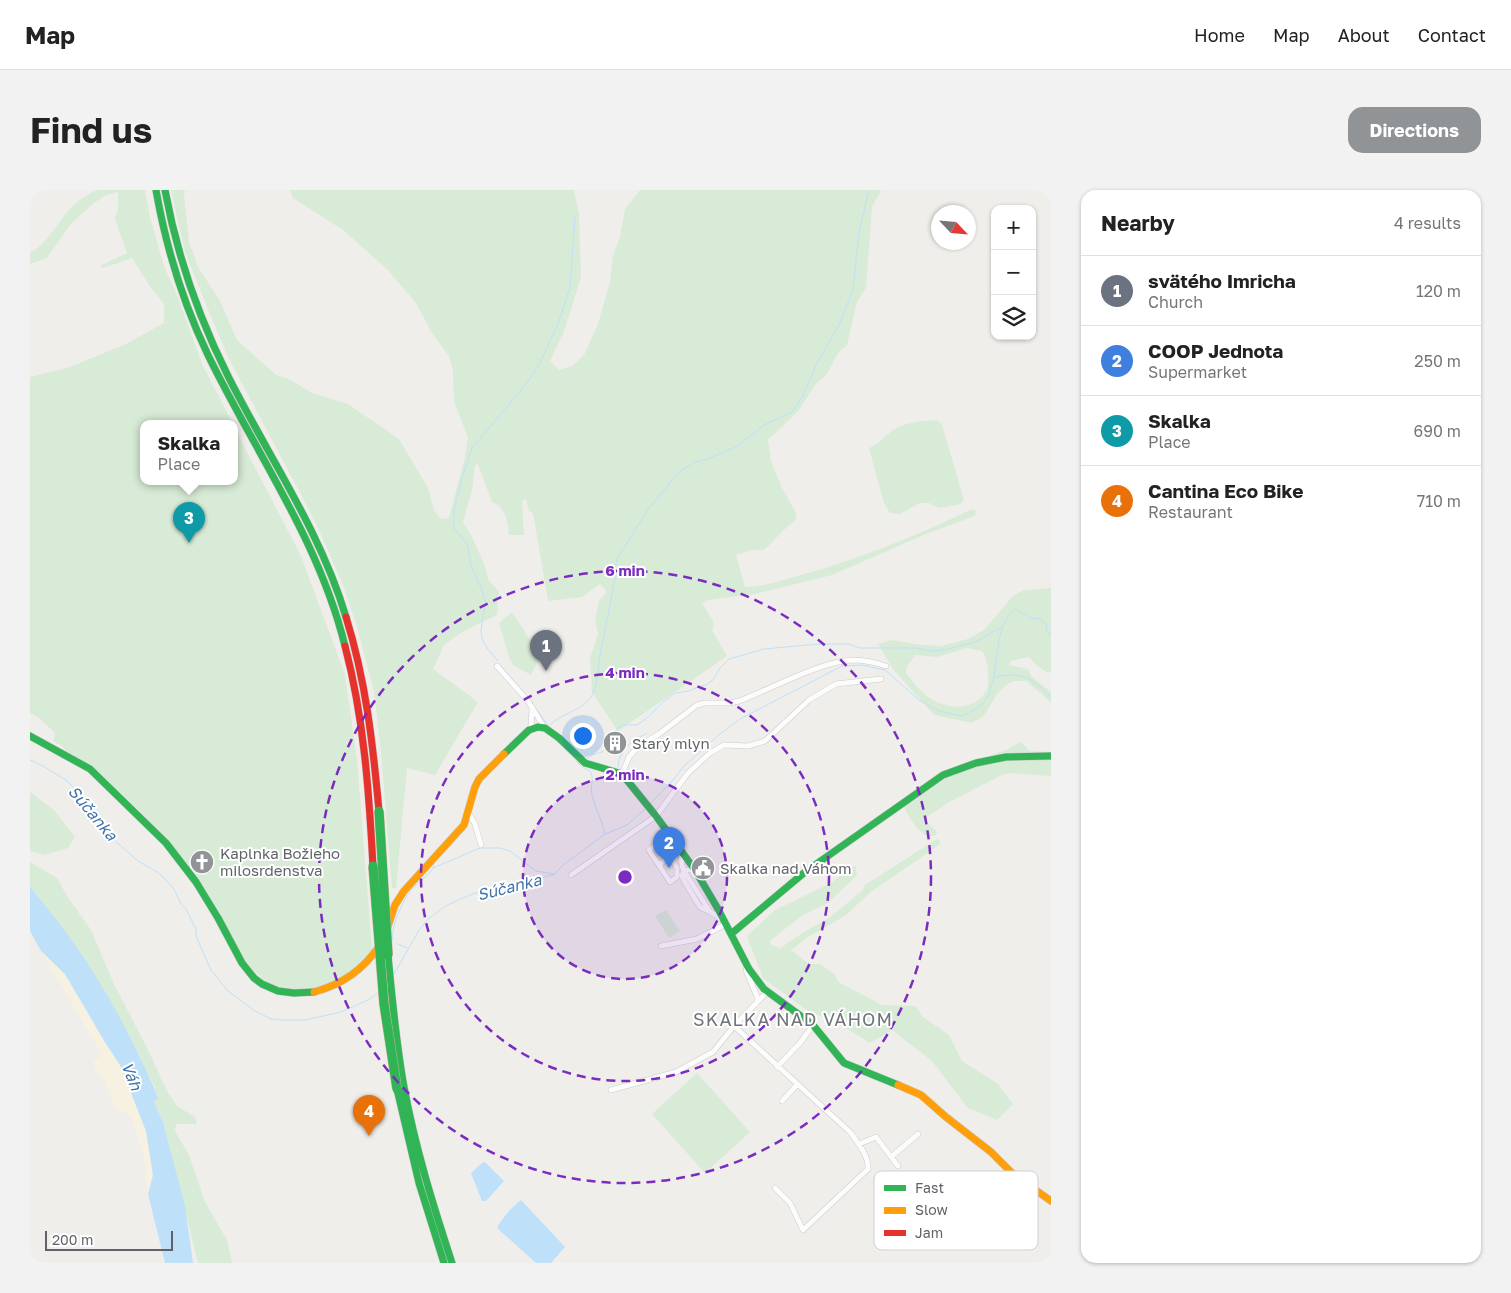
<!DOCTYPE html>
<html lang="en">
<head>
<meta charset="utf-8">
<style>
  :root { --surface:#fff; --page:#f2f2f2; --text:#222; --muted:#767676; --line:#e0e0e0; --accent:#919496 }
  body { margin:0; font-family:"Golos Text",sans-serif; background:var(--page); color:var(--text) }
  .controls { position:absolute; right:15px; top:15px; display:grid; overflow:hidden; border-radius:10px; box-shadow:0 1px 4px #0004 }
  .controls button { width:45px; height:45px; display:grid; place-items:center; padding:0; border:0; border-bottom:1px solid var(--line); background:var(--surface); color:var(--text); font:25px sans-serif }
  .compass { position:absolute; left:901px; top:15px; width:45px; height:45px; border-radius:50%; background:var(--surface); box-shadow:0 1px 4px #0004; rotate:116deg }
  .scale { position:absolute; left:15px; bottom:12px; width:128px; box-sizing:border-box; padding-left:5px; border:2px solid #5f6368; border-top:0; font-size:14px; line-height:18px; white-space:nowrap; color:#5f6368; -webkit-text-stroke:4px #fff; paint-order:stroke }
  .you { position:absolute; left:552px; top:545px; width:18px; height:18px; margin:-12px; border:4px solid #fff; border-radius:50%; background:#1a73e8; box-shadow:0 0 0 8px #1a73e833 }
  .badge { display:grid; place-items:center; width:32px; height:32px; border-radius:50%; background:var(--accent); color:#fff; font-size:16px; font-weight:700 }
  .pin { position:absolute; translate:-50% -41px; filter:drop-shadow(0 1px 2px #0008) }
  .pin::after { content:''; position:absolute; top:26px; width:18px; height:15px; background:inherit; clip-path:polygon(0 0,100% 0,50% 100%) }
  .popup { position:absolute; left:110px; top:230px; width:98px; height:65px; box-sizing:border-box; display:grid; place-content:center; border-radius:10px; background:var(--surface); filter:drop-shadow(0 1px 4px #0005); font-size:16px; white-space:nowrap; color:var(--muted) }
  .popup b { font-size:19px; color:var(--text) }
  .popup::after { content:''; position:absolute; left:50%; top:100%; margin-left:-10px; border:10px solid transparent; border-top-color:var(--surface) }
  .list { margin:0; padding:0; list-style:none }
  h2 { display:flex; justify-content:space-between; align-items:center; height:65px; margin:0; padding:0 20px; font-size:21px }
  h2 small { font-size:16px; font-weight:400; color:var(--muted) }
  .list li { display:grid; grid-template-columns:32px 1fr auto; gap:15px; align-items:center; box-sizing:border-box; height:70px; padding:0 20px; border-top:1px solid var(--line) }
  .list b { display:block; font-size:19px; white-space:nowrap }
  .list p { margin:0; font-size:16px; white-space:nowrap; color:var(--muted) }
  .list em { font-size:16px; font-style:normal; color:var(--muted) }
  .icon { flex:none; width:28px; height:28px; fill:none; stroke:currentColor; stroke-width:2; stroke-linecap:round; stroke-linejoin:round }
  .map { position:relative; flex:none; width:1021px; height:1073px; overflow:hidden; border-radius:15px }
  header { display:flex; align-items:center; gap:30px; box-sizing:border-box; height:70px; padding:0 25px; background:var(--surface); border-bottom:1px solid var(--line) }
  header strong { font-size:24px }
  nav { display:flex; gap:28px; margin-inline-start:auto; font-size:18px }
  .intro { display:flex; align-items:center; justify-content:space-between; box-sizing:border-box; height:120px; padding:0 30px }
  h1 { margin:0; font-size:35px }
  .button { padding:12px 22px; border-radius:15px; background:var(--accent); color:#fff; font-size:18px; font-weight:700 }
  main { display:flex; gap:30px; padding:0 30px }
  aside { flex:1; background:var(--surface); border-radius:15px; box-shadow:0 1px 4px #0004 }
  .map>svg:first-child { display:block }
  .green { fill:#d8ebd6; fill-rule:evenodd }
  .sand { fill:#f6f1e1 }
  .water { fill:#bfe0f9 }
  .lines { fill:none; stroke-linecap:round; stroke-linejoin:round }
  .stream { stroke:#bfe0f9; stroke-width:1 }
  .street-casing { stroke:#cbcccc; stroke-width:6 }
  .fast-casing { stroke:#cacacb; stroke-width:8 }
  .slow-casing { stroke:#cacacb; stroke-width:8 }
  .jam-casing { stroke:#cacacb; stroke-width:8 }
  .street { stroke:#fdfcfc; stroke-width:5 }
  .fast { stroke:#30b455; stroke-width:7 }
  .slow { stroke:#ff9f0a; stroke-width:7 }
  .jam { stroke:#e5322d; stroke-width:7 }
  .fast-bridge-casing { stroke:#c8b996; stroke-width:10; stroke-linecap:butt }
  .fast-bridge { stroke:#30b455; stroke-width:9 }
  .ring { fill:none; stroke:#7b2cbf; stroke-width:2.5; stroke-dasharray:9 6 }
  .labels { text-anchor:middle; dominant-baseline:central; stroke-width:4; stroke-linejoin:round; paint-order:stroke }
  .poi-label { font-size:15px; fill:#5f6368; stroke:#fff; text-anchor:start }
  .water-label { font-size:16px; font-style:italic; fill:#4174aa; stroke:#fff }
  .quarter-label { font-size:18px; letter-spacing:1px; fill:#70757a; stroke:#fff }
  .key { fill:#fff; stroke:#cfd0d2; stroke-width:1 }
  .key-label { font-size:14px; fill:#5f6368 }
  .centre { fill:#7b2cbf; stroke:#fff; stroke-width:2.5 }
  .ring-label { font-size:15px; text-anchor:middle; font-weight:bold; fill:#7b2cbf; stroke:#fff; stroke-width:4; stroke-linejoin:round; paint-order:stroke }
</style>
</head>
<body>
<header>
<strong>Map</strong>
<nav><a>Home</a><a>Map</a><a>About</a><a>Contact</a></nav>
</header>
<div class="intro"><h1>Find us</h1><a class="button">Directions</a></div>
<main>
<div class="map">
<svg width="1021" height="1073" viewBox="0 0 1021 1073">
  <rect width="100%" height="100%" fill="#efeeea"/>
  <path class="green" d="M67 0H115L120 28 135 79 147 105 173 176 203 234H114V292H204V237L271 366 315 485 327 569 342 760C337 775 319 786 305 792 238 821 219 778 190 727 183 715 168 697 166 684L174 677 171 672 162 676H158L138 649 65 578 38 564 32 556 23 551 25 543 9 528 0 523V187L40 177 96 154 134 133V114L121 98 102 68 73 78 70 76 97 63 85 29 88 18V2L74 6 60 16 40 35 17 68 0 74V63C19 54 30 26 46 13 52 8 60 3 67 0Z
    M141 0H155L154 6 159 52 168 77 190 111 207 150 246 185 259 189 282 203 318 214 369 249 398 298 404 320 411 329 419 328 435 267 438 247 424 212 423 180 419 166 402 143 386 113 358 80 313 40 263 8 260 0H544L549 24 551 88 533 144 520 171 529 180 542 176 554 165 568 134 580 92 583 66 590 47 595 19 610 0H850L851 2 842 16 836 98 827 112 817 155 808 163 797 184 785 195 769 220 738 250 741 271 752 298 766 323V330C754 338 745 350 734 360H722L706 365 715 397C734 397 753 390 771 385 829 369 886 346 940 320H945L946 322 945 326 896 344 802 385 725 404 678 410 672 413 684 433 682 440 697 466 588 541 562 502 560 468 568 444 565 430 569 411 577 402 570 394 552 407 518 411 503 323 499 321 496 309 492 311 494 345H479C477 331 477 318 462 312L448 274 445 275 442 300 433 332 442 347 455 376 458 389 469 402 467 425 432 442 414 455 403 479 448 512 405 585 377 578 366 698H362L351 562 344 502 327 437 313 395 286 333 198 167 180 124 155 62Z
    M907 230 912 235 934 310 931 314 909 318 899 313H890L870 324 860 323 854 313 839 258C848 254 851 250 858 244 871 232 891 231 907 230Z
    M1021 398V481L1018 483 1007 476 999 467 980 471 979 475 998 479 1001 486 1021 502V513L1012 504 996 491H984L976 495 967 504 954 526 942 533 904 525 863 479 848 454 862 450 892 455 911 456 938 449 954 440 983 406 994 400ZM937 458 952 461C957 469 957 474 958 483 958 488 959 494 957 499 947 520 921 520 903 510 892 504 883 492 876 483L877 477 885 465 907 467Z
    M482 422 513 470 507 473 501 485 483 475 479 467 469 433Z
    M991 552 1000 561 1021 562V586L980 583 972 585 919 612 897 627 896 631 907 642 906 645 898 647C886 639 880 630 874 617L938 573 976 560Z
    M0 602 24 620 45 647 38 658 15 665 0 661Z
    M907 649 910 650 909 655 842 701 815 726 778 747 761 760 779 774H790L805 785 808 792 852 815 886 816 892 826 919 845 932 871 968 894 983 914 967 930 938 918 902 871 862 840 840 853 800 828 782 824 733 788 717 746 745 720 801 693 825 675 827 685 798 713 771 726 740 751 741 755 750 758 774 742 799 728 832 701 835 695Z
    M0 672 27 688 37 706 61 740 84 794 119 862 137 901 147 916 165 927 167 934H146L145 941 159 965 175 1012 197 1050 202 1073H168L133 932 124 912 125 897C89 826 51 757 0 697Z
    M636 720 650 741 639 748 625 726Z
    M667 883 720 942 675 983 622 924Z"/>
  <path class="sand" d="M11 761 35 784 76 854 90 875 116 941 123 985 118 1004 114 967 101 925 87 920 73 889 66 882 63 871 72 865Z"/>
  <path class="water" d="M0 697C44 748 82 807 110 868 117 882 124 895 128 910H125L124 912 133 932 155 1016 163 1073H135L118 1004 123 985 116 941 90 875 76 854 35 784 11 761 0 741Z
    M453 972 456 973 474 991 456 1011H452L441 983Z
    M491 1010 535 1057 521 1073H506L467 1038C473 1027 481 1018 491 1010Z"/>
  <g class="lines">
    <path class="stream" d="M468 471 457 458 452 449 451 441 455 412 452 400 441 375 437 354 424 338V320L432 288 442 258 497 193 510 173 528 134 540 98 545 27
      M471 476 503 513
      M965 487C993 481 1001 488 1021 507
      M507 520 516 533
      M520 535C531 523 551 522 561 507 568 496 568 479 570 466 574 441 580 418 584 393 586 384 584 376 588 367L619 318 649 282 664 272 677 269 706 257 734 235 762 222 765 218 772 207 787 173 808 137 823 100 829 42 839 0
      M520 544 537 560
      M557 569 562 565 572 562 578 556 581 547 587 539 593 535H607L618 527 634 511 645 503 659 501 668 497 676 495 683 490 690 478 699 469 734 459 789 454H819L830 458H886L900 461 914 460 948 451 973 436
      M0 570 13 576 36 590 46 600 69 634 83 649 108 671 127 682 136 690 144 699 151 714 156 719 166 739V746L181 780 198 801 225 821 241 829 254 830H275L311 822 340 809 349 802
      M546 571 552 577
      M554 576 553 577 561 582C564 590 560 597 562 605 565 618 572 630 575 644
      M588 577C589 559 602 551 617 543
      M620 614 643 590 654 576 690 544 710 529 812 476 832 475 855 480 889 510 909 521 931 526C940 522 952 517 957 508 959 506 960 501 961 497 970 471 963 439 985 419L1000 428 1010 429 1016 434 1017 442 1021 444
      M403 678 404 673 418 657
      M363 750C360 738 372 713 379 703 386 693 397 688 403 678L450 658H470L480 661 506 681 524 684
      M368 754 377 758
      M364 784 388 742 398 729 414 717 430 709 451 701 505 693 516 686 524 685 533 675 575 644 597 635 616 618"/>
    <g class="street-casing">
      <path id="street" d="M467 476 498 511 514 537
        M501 538 502 518
        M592 584 599 567 609 556 629 544 667 515 675 513H700L709 511C741 499 789 472 822 470 834 470 844 472 856 476
        M438 622 445 634 451 655
        M639 644 619 660 640 692 647 687V678L640 667
        M651 660 652 676 654 681 680 722 692 729
        M630 674 650 659
        M665 680H656L652 685 653 689 670 717 678 721
        M541 685 626 626 658 583 680 563 694 555 718 556 735 551 779 510 806 494 851 489
        M631 756 667 749 696 734
        M719 779 716 780 728 809 726 814
        M704 836 820 942C828 953 839 966 838 979L773 1040 760 1013 745 998
        M747 877 770 853 783 835
        M581 900 646 882 683 862 704 836 737 802
        M752 911 767 895
        M829 954 846 947 868 976
        M861 967 888 944"/>
    </g>
    <g class="fast-casing">
      <path id="fast" d="M126 0C136 57 153 113 178 165 225 262 289 350 315 456
        M135 0C147 66 168 126 198 186 238 266 290 340 316 427
        M0 546 60 579 136 653 166 692 188 728 212 773 224 788 232 794 248 801 264 803 284 802
        M474 564 499 540 508 537 515 538 529 548 555 573 592 584 626 626 665 680 688 719 719 779 734 799 783 835 814 873 868 895
        M701 744 775 682 913 585 946 573 976 567 1021 566
        M358 765C362 809 366 853 374 897 385 957 403 1015 422 1073
        M367 899 389 993 414 1073"/>
    </g>
    <g class="slow-casing">
      <path id="slow" d="M358 736 365 715 374 701 434 635 445 597 449 589 474 564
        M284 802C313 794 333 780 350 755
        M868 895 891 905 916 927 961 962 984 985 1021 1011"/>
    </g>
    <g class="jam-casing">
      <path id="jam" d="M316 427C336 491 343 555 349 621
        M315 456C334 528 339 602 343 676"/>
    </g>
    <use href="#street" class="street"/>
    <use href="#fast" class="fast"/>
    <use href="#slow" class="slow"/>
    <use href="#jam" class="jam"/>
    <g class="fast-bridge-casing">
      <path id="fast-bridge" d="M349 621 358 765
        M343 676 354 814 367 899"/>
    </g>
    <use href="#fast-bridge" class="fast-bridge"/>
  </g>
  <circle cx="595" cy="687" r="102" fill="#7b2cbf" fill-opacity=".12"/>
  <g class="ring">
    <circle cx="595" cy="687" r="102"/>
    <circle cx="595" cy="687" r="204"/>
    <circle cx="595" cy="687" r="306"/>
  </g>
  <defs>
    <g id="building-disc" transform="scale(1.25)"><circle r="9.5" fill="#919496" stroke="#fff"/><path d="M-4-6H4V6H1V3H-1V6H-4ZM-2.5-4.3h1.7v1.8h-1.7ZM.8-4.3h1.7v1.8H.8ZM-2.5-1h1.7V.8h-1.7ZM.8-1h1.7V.8H.8Z" fill="#fff"/></g>
    <g id="church-disc" transform="scale(1.25)"><circle r="9.5" fill="#919496" stroke="#fff"/><path d="M-1.2-6h2.4v3.5h3.3v2.4h-3.3V6h-2.4V-.1h-3.3v-2.4h3.3Z" fill="#fff"/></g>
    <g id="civic-disc" transform="scale(1.25)"><circle r="9.5" fill="#919496" stroke="#fff"/><path d="M-.6-6.5H3V-4.5H.6V-3L4-1V1h2V6H-6V1h2V-1L-.6-3ZM-1.2 2.5V6h2.4V2.5Z" fill="#fff"/></g>
  </defs>
  <g fill-rule="evenodd">
    <use href="#building-disc" x="585" y="553"/>
    <use href="#church-disc" x="172" y="672"/>
    <use href="#civic-disc" x="673" y="678"/>
  </g>
  <g class="labels">
    <g class="poi-label">
      <text x="602" y="553">Starý mlyn</text>
      <text x="190" y="663">Kaplnka Božieho<tspan x="190" dy="17">milosrdenstva</tspan></text>
      <text x="690" y="678">Skalka nad Váhom</text>
    </g>
    <g class="water-label">
      <text transform="translate(63 623) rotate(50)">Súčanka</text>
      <text transform="translate(479 697) rotate(-14)">Súčanka</text>
      <text transform="translate(102 886) rotate(68)">Váh</text>
    </g>
    <g class="quarter-label">
      <text x="763" y="829">SKALKA NAD VÁHOM</text>
    </g>
  </g>
  <rect x="844" y="981" width="164" height="79" rx="8" class="key"/>
  <rect x="854" y="995" width="22" height="6" fill="#30b455"/>
  <rect x="854" y="1017" width="22" height="7" fill="#ff9f0a"/>
  <rect x="854" y="1040" width="22" height="6" fill="#e5322d"/>
  <g class="key-label">
    <text x="885" y="1003">Fast</text>
    <text x="885" y="1025">Slow</text>
    <text x="885" y="1048">Jam</text>
  </g>
  <circle cx="595" cy="687" r="8" class="centre"/>
  <g class="ring-label">
    <text x="595" y="386">6 min</text>
    <text x="595" y="488">4 min</text>
    <text x="595" y="590">2 min</text>
  </g>
</svg>
<div class="controls">
<button>+</button>
<button>−</button>
<button><svg class="icon" aria-label="layers" viewBox="0 0 24 24"><path d="M12 4l9 5-9 5-9-5zM3 14l9 5 9-5"/></svg></button>
</div>
<svg class="compass" viewBox="-18 -18 36 36"><path d="M0-13l5 13h-10z" fill="#e53935"/><path d="M0 13l5-13h-10z" fill="#767676"/></svg>
<div class="scale">200 m</div>
<div class="you"></div>
<div class="pin badge" style="left:516px;top:481px;background:#6b7280">1</div>
<div class="pin badge" style="left:639px;top:678px;background:#3f7fe0">2</div>
<div class="pin badge" style="left:159px;top:353px;background:#0f9aa8">3</div>
<div class="popup"><b>Skalka</b>Place</div>
<div class="pin badge" style="left:339px;top:946px;background:#e8710a">4</div>
</div>
<aside>
<h2>Nearby<small>4 results</small></h2>
<ul class="list">
<li><span class="badge" style="background:#6b7280">1</span><div><b>svätého Imricha</b><p>Church</p></div><em>120 m</em></li>
<li><span class="badge" style="background:#3f7fe0">2</span><div><b>COOP Jednota</b><p>Supermarket</p></div><em>250 m</em></li>
<li><span class="badge" style="background:#0f9aa8">3</span><div><b>Skalka</b><p>Place</p></div><em>690 m</em></li>
<li><span class="badge" style="background:#e8710a">4</span><div><b>Cantina Eco Bike</b><p>Restaurant</p></div><em>710 m</em></li>
</ul>
</aside>
</main>
</body>
</html>
